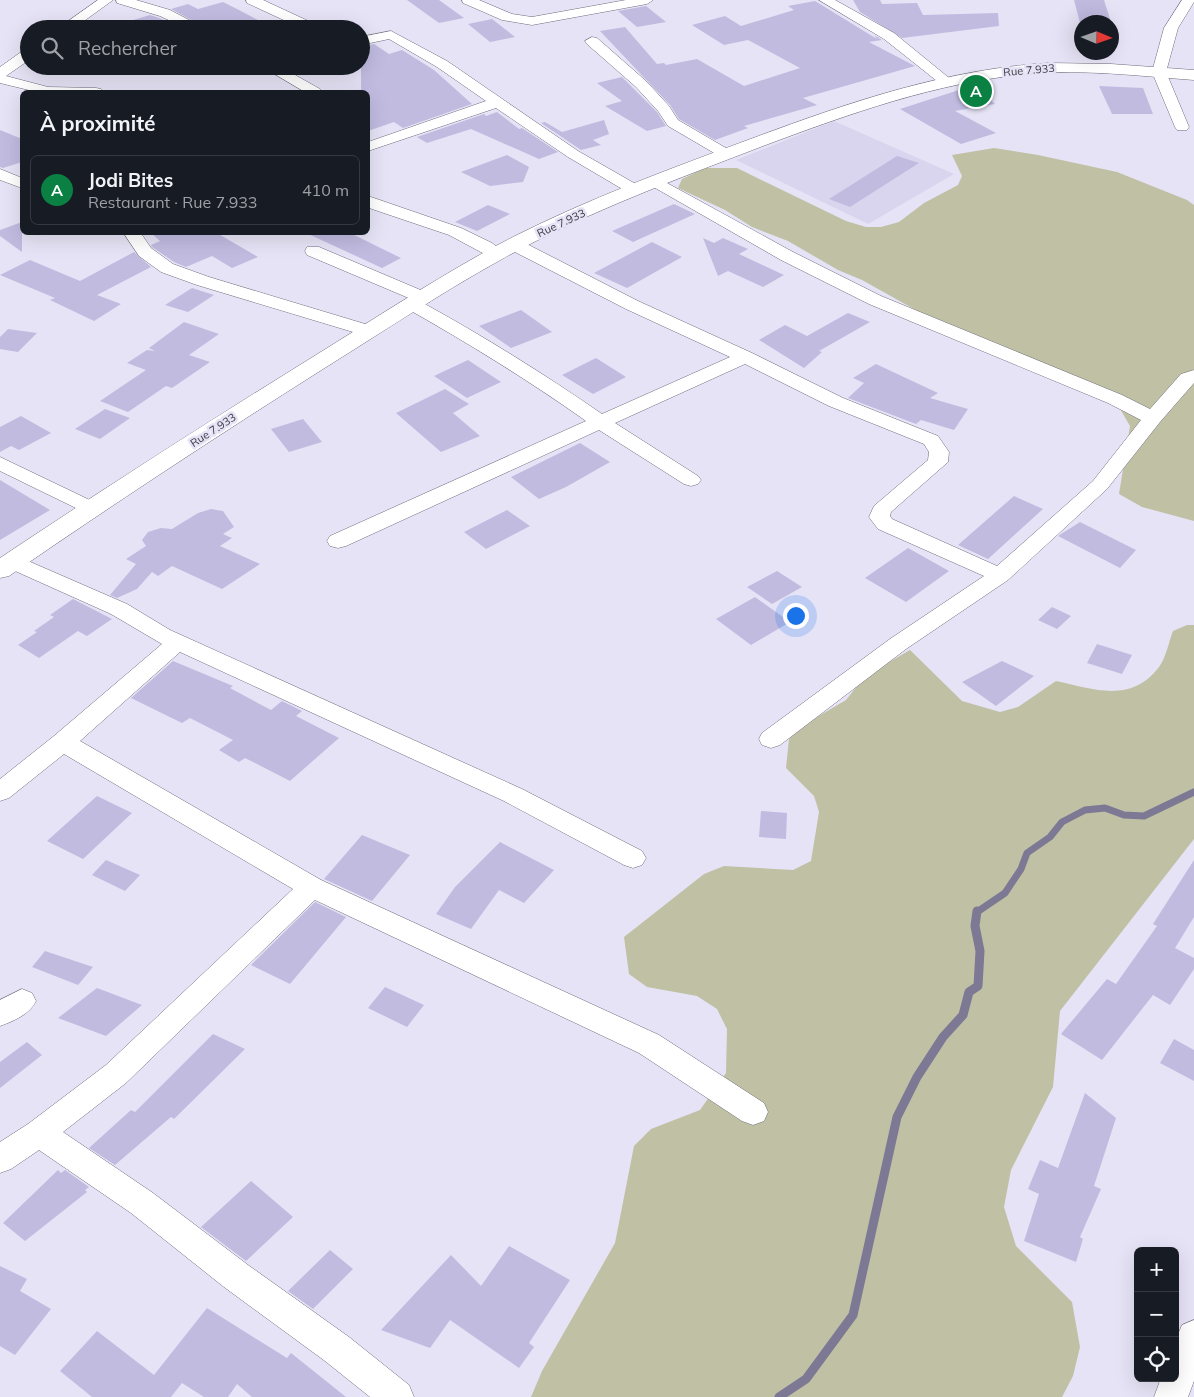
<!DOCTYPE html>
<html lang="fr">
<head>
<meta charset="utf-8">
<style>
  :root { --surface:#171b24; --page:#242831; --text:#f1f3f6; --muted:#9ea1a6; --line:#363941; --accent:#0b8043 }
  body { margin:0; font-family:Mulish,sans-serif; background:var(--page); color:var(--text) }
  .controls { position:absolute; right:15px; bottom:15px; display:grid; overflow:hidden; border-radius:8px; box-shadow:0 5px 20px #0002 }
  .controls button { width:45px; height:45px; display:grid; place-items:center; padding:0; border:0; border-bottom:1px solid var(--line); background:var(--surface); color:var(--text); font:25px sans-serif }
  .compass { position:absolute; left:1074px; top:15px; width:45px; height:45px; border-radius:50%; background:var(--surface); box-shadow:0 5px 20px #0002; rotate:92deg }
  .you { position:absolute; left:795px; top:615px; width:18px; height:18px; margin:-12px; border:4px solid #fff; border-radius:50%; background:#1a73e8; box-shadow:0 0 0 8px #1a73e833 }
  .badge { display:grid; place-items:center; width:32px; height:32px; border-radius:50%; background:var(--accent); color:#fff; font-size:16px; font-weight:700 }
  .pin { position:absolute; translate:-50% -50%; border:2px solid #fff; box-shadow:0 1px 5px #0006 }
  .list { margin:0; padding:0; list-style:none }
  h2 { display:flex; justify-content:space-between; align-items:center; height:65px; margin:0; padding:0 20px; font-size:21px }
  h2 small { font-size:16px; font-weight:400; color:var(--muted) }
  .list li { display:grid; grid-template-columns:32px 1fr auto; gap:15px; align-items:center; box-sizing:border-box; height:70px; margin:0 10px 10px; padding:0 10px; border:1px solid var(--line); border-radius:8px }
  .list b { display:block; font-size:19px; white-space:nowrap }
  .list p { margin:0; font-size:16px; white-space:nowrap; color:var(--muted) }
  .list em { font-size:16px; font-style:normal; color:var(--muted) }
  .icon { flex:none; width:28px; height:28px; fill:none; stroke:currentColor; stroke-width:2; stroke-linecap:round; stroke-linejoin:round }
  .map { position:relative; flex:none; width:1194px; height:1397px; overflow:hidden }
  .search { position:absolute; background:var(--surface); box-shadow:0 5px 20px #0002; left:20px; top:20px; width:350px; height:55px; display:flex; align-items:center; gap:12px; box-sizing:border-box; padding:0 18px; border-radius:28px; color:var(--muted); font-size:19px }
  .panel { position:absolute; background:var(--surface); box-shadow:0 5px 20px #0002; left:20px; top:90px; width:350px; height:145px; border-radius:8px }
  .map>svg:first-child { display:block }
  .built { fill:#d9d5ee }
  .green { fill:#c0c1a4 }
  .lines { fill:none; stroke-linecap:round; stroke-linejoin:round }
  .stream-far1 { stroke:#7d7894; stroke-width:7 }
  .stream { stroke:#7d7894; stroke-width:9 }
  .building { fill:#c1bbe0 }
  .minor-casing { stroke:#6e6c7c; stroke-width:1 }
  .tertiary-casing { stroke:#6e6c7c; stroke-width:1 }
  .minor { fill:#fff; fill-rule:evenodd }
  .tertiary { fill:#fff; fill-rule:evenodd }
  .labels { text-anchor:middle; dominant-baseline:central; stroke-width:5; stroke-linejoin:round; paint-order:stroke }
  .far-street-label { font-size:11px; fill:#3d3c43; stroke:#e6e3f6 }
</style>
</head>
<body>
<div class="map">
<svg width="1194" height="1397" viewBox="0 0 1194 1397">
  <rect width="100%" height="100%" fill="#e6e3f6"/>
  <path class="built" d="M834 121 954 174 868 224 736 160Z"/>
  <path class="green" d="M994 148 1038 155 1117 172 1187 200 1194 205V521L1142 507 1119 494 1130 426 1119 407 939 323 862 280 838 270 788 241 752 227 725 210 678 188 682 179 705 168H737L846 221 866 227H881L899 222 924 203 958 185 962 176 952 155Z
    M1187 625H1194V839L1060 1011 1053 1087 1011 1170 1004 1207 1016 1246 1072 1302 1080 1347 1073 1376 1062 1397H531L542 1371 615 1243 634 1146 651 1129 700 1110 726 1073 727 1029 717 1009 697 996 647 987 629 974 624 937 704 874 724 866 793 870 811 861 819 812 814 796 786 768 789 739 800 727 846 700 865 676 910 650 962 701 1000 712 1018 707 1056 681C1094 689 1131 704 1159 667 1166 658 1169 641 1173 631Z"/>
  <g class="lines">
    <path class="stream-far1" d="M977 912 1005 893 1021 869 1027 853 1050 837 1062 822 1085 810 1105 808 1124 815 1144 816 1194 792"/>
    <path class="stream" d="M779 1397 806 1379 853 1315 897 1117 917 1077 943 1037 963 1015 969 992 978 986 980 951 975 926 977 911"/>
  </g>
  <path class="building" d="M407 0H439L464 18 439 23Z
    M853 0H880L882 4 917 3 923 15 998 13 999 26 902 38 860 12Z
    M1074 0H1104L1111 22 1080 23Z
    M815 1 877 39 874 35 882 40 869 42 915 66 803 98 817 105 744 126 748 128 715 140 679 119 670 105 600 31 625 27 657 64 664 63 666 65 697 59 744 86 800 68 748 40 724 45 692 25 725 16 741 26 794 10 788 6Z
    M223 2 239 10 275 29H208L171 9 188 4 198 9Z
    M646 6 666 22 637 27 618 11Z
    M150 15 159 18 183 29H120V24Z
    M492 19 515 37 490 42 468 24Z
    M374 44 389 54 402 50 434 70 472 104 403 128 394 122 368 131V92H361V47Z
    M622 77 657 112 666 126 647 131 605 106 622 101 597 83Z
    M1099 86 1143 88 1153 114H1112Z
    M978 88 995 104 955 111 996 133 961 144 900 109 962 89 965 91Z
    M497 112 519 129 522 128 558 152 539 159 471 129 427 143 417 137 484 114 486 116Z
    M604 120 609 134 593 140 601 145 581 150 541 123 545 122 562 132Z
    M0 130 22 139V162L3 168 0 167Z
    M507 155 529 167 523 182 490 186 461 172Z
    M897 156 919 163 850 207 829 199Z
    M674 204 695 214 633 242 612 231Z
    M488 205 510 214 477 231 455 222Z
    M22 222V252L0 236V230Z
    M150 232H215L258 257 232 268 212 256 186 267 174 262 152 247 151 245 160 241Z
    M304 232H348L401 258 382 268Z
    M703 238 714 243 723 238 748 249 739 254 784 275 763 287 728 271 718 276Z
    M652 242 682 257 627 288 594 273Z
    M134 252 151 267 97 295 121 304 94 321 50 300 55 298 0 275 30 260 80 281Z
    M192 288 214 295 188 312 165 305Z
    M521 310 552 332 511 348 479 326Z
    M848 313 870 322 819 351 822 352 804 368 759 340 785 325 807 336Z
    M184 322 219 334 189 355 210 362 172 388 166 386 128 412 100 401 146 370 127 363 147 350 155 351 149 348Z
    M8 329 37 333 18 352 0 349V337Z
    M596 358 626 377 593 394 562 375Z
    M468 360 501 382 467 398 434 376Z
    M876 364 938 393 930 398 968 409 954 430 921 420 916 424 848 398 864 383 853 378Z
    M445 389 469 404 453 413 480 436 441 452 396 413Z
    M105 409 130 418 100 439 75 429Z
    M21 416 51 433 19 450 11 446 0 452V427Z
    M303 419 322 442 289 452 271 429Z
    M580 443 610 462 566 487 539 499 511 477Z
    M0 480 50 510 0 540Z
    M1014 496 1043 509 988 559 958 545Z
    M211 509 223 511 234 527 223 534 232 538 220 546 260 564 222 589 172 566 158 576 152 572 137 589 117 598 110 595 136 564 126 559 146 546 142 540 148 532 161 528 172 529 198 513Z
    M507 510 530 526 486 549 464 532Z
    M1080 522 1136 550 1120 568 1058 536Z
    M908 548 949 571 906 602 865 578Z
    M777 571 802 587 772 604 747 587Z
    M755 597 790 622 751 645 716 619Z
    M73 599 112 619 87 636 78 631 39 658 18 645 37 632 34 631 54 617 50 615Z
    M1052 607 1071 616 1057 629 1038 620Z
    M1097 644 1132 655 1122 674 1087 663Z
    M173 661 233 686 230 688 271 710 282 701 302 711 296 716 339 738 290 781 245 758 239 762 219 750 233 740 190 718 182 723 131 698Z
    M1002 661 1034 676 996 706 962 682Z
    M97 796 132 813 83 859 47 841Z
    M761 811 787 813 786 839 759 837Z
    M362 835 410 855 372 901 324 879Z
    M500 842 554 870 524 903 499 890 471 929 436 914 455 887Z
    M106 860 140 875 125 891 92 875Z
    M1194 860V917L1175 948 1194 958V969L1170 1005 1153 995 1102 1060 1061 1034 1107 979 1116 984 1157 926 1153 924Z
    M315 902 346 917 290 984 251 965Z
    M45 951 93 967 78 985 32 967Z
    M385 987 424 1005 407 1027 368 1008Z
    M97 988 142 1005 106 1036 58 1018Z
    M213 1034 245 1049 174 1119 171 1117 115 1165 89 1148 131 1110 135 1112Z
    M1174 1039 1194 1050V1081L1160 1063Z
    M27 1042 42 1055 0 1088V1062Z
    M1085 1093 1116 1118 1094 1186 1101 1189 1080 1237 1083 1239 1076 1262 1024 1241 1039 1194 1028 1189 1040 1160 1058 1168Z
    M58 1170 61 1173 65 1170 89 1187 85 1190 87 1192 25 1241 3 1223Z
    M251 1181 293 1217 246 1261 201 1227Z
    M509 1246 570 1280 529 1343 534 1347 519 1368 450 1320 430 1348 381 1330 451 1255 481 1286Z
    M330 1250 353 1269 313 1309 288 1291Z
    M0 1266 27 1279 20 1291 51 1309 15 1355 0 1346Z
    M207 1308 287 1358 291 1353 346 1397H252L237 1384 228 1397H204L182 1383 171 1397H92L60 1371 97 1331 154 1375Z"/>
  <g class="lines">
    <g class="minor-casing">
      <path id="minor" d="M98 0H113L73 29H57Z
        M116 0H136L170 10 206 29H188L160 16 117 3Z
        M246 0H263L319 26 321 29H303L247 3Z
        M462 0H479L512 14 532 17 626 0H653L647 4 532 25 502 20 463 3Z
        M819 0H835L894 33 954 82 952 85H942L884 39Z
        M1182 0H1194V2L1178 28 1166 72 1189 127 1187 130H1177L1175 127 1152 72 1164 28Z
        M391 31 447 61 578 151 641 187 643 190 641 193H629L568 157 496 108 368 151V142L486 101 437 67 389 39 361 45V37Z
        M592 37 597 38 646 81 669 106 678 120 731 151 734 154 731 157H721L668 126 658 111 636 87 587 44 585 41Z
        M29 49V60L6 76 48 87 96 88 101 89 103 92H37L0 83V67L24 50Z
        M261 66H279L320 89 322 92H305Z
        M0 169 22 178V188L0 180Z
        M656 177 793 252 881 296 1122 395 1150 409 1181 374 1194 370V383L1160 422 1107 489 1008 580 906 649 780 745 771 748 762 745 759 739 762 733 890 639 984 576 878 529 869 517 874 506 928 460 929 452 924 444 829 406 745 364 615 423 698 476 701 480 698 484 691 486 684 484 599 430 346 546 338 548 330 546 327 541 330 536 586 421C528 380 468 343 406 308L403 304 406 300 411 299 307 255 305 251 307 247H319L430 294 433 298 430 302 423 303C485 337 544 374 602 414L730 357 626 309 509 249 507 245 509 241H521L638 301 752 353 843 398 938 436 949 452 948 462 891 512 890 516 892 519 997 566 1093 481 1141 420 1108 403 869 304 781 260 650 185 648 182 650 179Z
        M368 196 461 228 492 243 506 254 504 258H492L449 235 372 209 368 207Z
        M123 232H140L151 248 173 264 209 277 375 327 378 331 375 335 369 336 363 335 197 285 161 272 139 256Z
        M0 457 98 504 101 508 98 512 91 514 84 512 0 471Z
        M12 554 127 604 170 630 522 789 642 851 646 858 642 865 633 868 624 865 504 801 180 652 80 741 321 880 659 1035 764 1103 768 1112 764 1121 753 1125 742 1121 639 1053 315 900 126 1083 63 1132 153 1193 248 1265 349 1337 409 1385 414 1397H370L325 1361 224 1287 131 1213 39 1150 11 1169 0 1173V1142L28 1124 106 1065 293 889 64 754 9 798 0 801V779L54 736 162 644 111 614 4 566 1 561 4 556Z
        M22 989 32 993 36 1001C30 1014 14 1021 0 1026V1000Z
        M1194 1320V1381L1188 1397H1154L1161 1378H1175V1341L1182 1325Z"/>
    </g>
    <g class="tertiary-casing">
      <path id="tertiary" d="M1049 63 1111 64 1194 70V80C1139 76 1084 69 1029 74 937 82 849 114 763 146 685 176 606 205 532 243 460 280 392 326 323 369 217 436 112 505 9 576L0 578V558L27 540C122 477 219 415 316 355 374 319 432 281 492 248 576 203 667 170 756 137 850 102 947 69 1049 63Z"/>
    </g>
    <use href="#minor" class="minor"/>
    <use href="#tertiary" class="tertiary"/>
  </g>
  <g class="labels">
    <g class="far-street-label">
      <text transform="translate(1029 70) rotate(-5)">Rue 7.933</text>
      <text transform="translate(561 223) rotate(-25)">Rue 7.933</text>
      <text transform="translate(213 430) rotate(-33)">Rue 7.933</text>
    </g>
  </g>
</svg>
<div class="controls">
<button>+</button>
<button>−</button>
<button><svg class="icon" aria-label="locate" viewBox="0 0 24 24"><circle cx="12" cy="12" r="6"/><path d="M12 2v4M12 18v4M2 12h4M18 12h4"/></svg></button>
</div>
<svg class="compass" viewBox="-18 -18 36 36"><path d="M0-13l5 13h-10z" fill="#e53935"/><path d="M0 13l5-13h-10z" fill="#9ea1a6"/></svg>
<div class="you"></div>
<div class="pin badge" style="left:976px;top:91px">A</div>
<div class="search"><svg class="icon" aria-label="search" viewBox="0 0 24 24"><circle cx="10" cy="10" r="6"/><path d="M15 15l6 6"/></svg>Rechercher</div>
<section class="panel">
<h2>À proximité<small></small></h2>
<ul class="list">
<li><span class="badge">A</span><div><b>Jodi Bites</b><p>Restaurant · Rue 7.933</p></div><em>410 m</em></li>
</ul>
</section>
</div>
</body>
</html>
